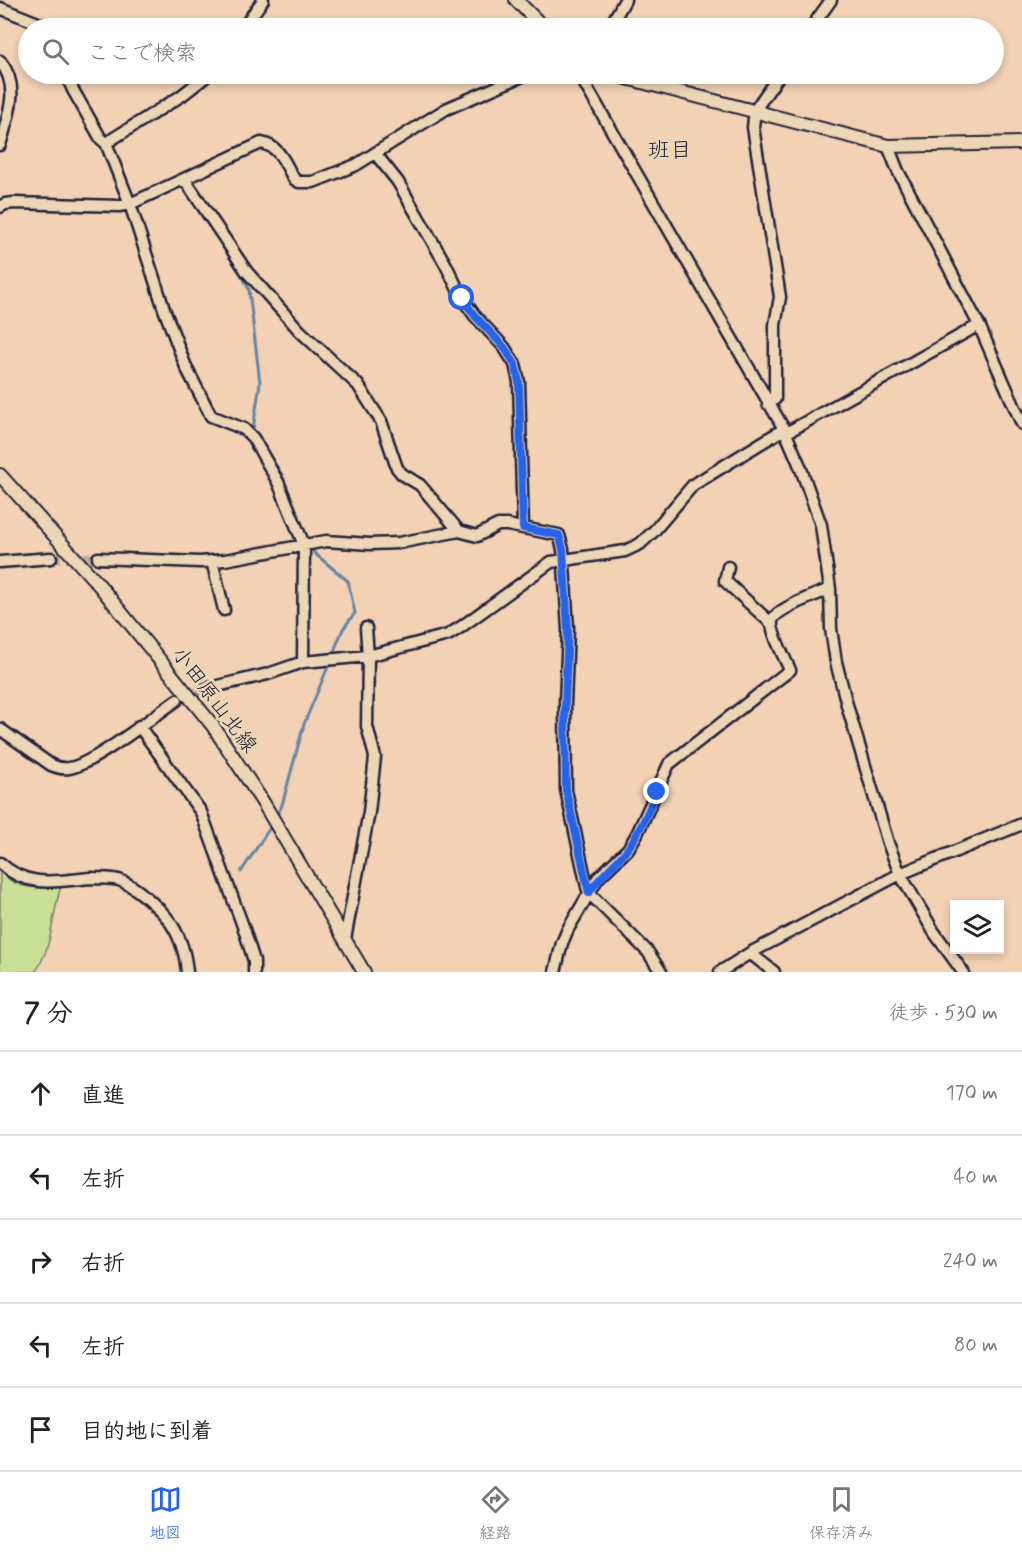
<!DOCTYPE html>
<html lang="ja">
<head>
<meta charset="utf-8">
<style>
  :root { --surface:#fff; --page:#f2f2f2; --text:#222; --muted:#767676; --line:#e0e0e0; --accent:#2563eb }
  body { margin:0; font-family:Mynerve,"Klee One",sans-serif; background:var(--page); color:var(--text) }
  .controls { position:absolute; right:18px; bottom:18px; display:grid; overflow:hidden; border-radius:0px; box-shadow:0 3px 9px #0003 }
  .controls button { width:54px; height:54px; display:grid; place-items:center; padding:0; border:0; border-bottom:2px solid var(--line); background:var(--surface); color:var(--text); font:30px sans-serif }
  .stop { position:absolute; width:18px; height:18px; margin:-14px; border:4px solid #2563eb; border-radius:50%; background:#fff }
  .stop.end { background:#2563eb; border-color:#fff; box-shadow:0 2px 6px #0008 }
  .list { margin:0; padding:0; list-style:none }
  h2 { display:flex; justify-content:space-between; align-items:center; height:78px; margin:0; padding:0 24px; font-size:26px }
  h2 small { font-size:20px; font-weight:400; color:var(--muted) }
  .list li { display:grid; grid-template-columns:39px 1fr auto; gap:18px; align-items:center; box-sizing:border-box; height:84px; padding:0 24px; border-top:2px solid var(--line) }
  .list b { display:block; font-size:22px; white-space:nowrap }
  .list em { font-size:20px; font-style:normal; color:var(--muted) }
  .icon { flex:none; width:33px; height:33px; fill:none; stroke:currentColor; stroke-width:2; stroke-linecap:round; stroke-linejoin:round }
  .map { position:relative; flex:none; width:1022px; height:972px; overflow:hidden }
  .search { position:absolute; background:var(--surface); box-shadow:0 3px 9px #0003; left:18px; right:18px; top:18px; height:66px; display:flex; align-items:center; gap:15px; box-sizing:border-box; padding:0 21px; border-radius:33px; color:var(--muted); font-size:22px }
  .sheet { height:498px; background:var(--surface) }
  nav { display:flex; justify-content:space-around; align-items:center; box-sizing:border-box; height:84px; border-top:2px solid var(--line); background:var(--surface); font-size:16px; color:var(--muted) }
  nav a { display:grid; justify-items:center; gap:3px }
  nav .on { color:var(--accent) }
  .map>svg:first-child { display:block }
  .green { fill:#c8df95; stroke:#758068; stroke-width:1.5 }
  .lines { fill:none; stroke-linecap:round; stroke-linejoin:round }
  .stream { stroke:#6386a6; stroke-width:3 }
  .minor-tunnel { stroke:#c8ae9d; stroke-width:10; stroke-dasharray:10 5; stroke-linecap:butt }
  .minor-casing { stroke:#22223b; stroke-width:15 }
  .major-casing { stroke:#22223b; stroke-width:16 }
  .minor { stroke:#edd6b6; stroke-width:10 }
  .major { stroke:#edd6b6; stroke-width:12 }
  .route { stroke:#2563eb; stroke-width:8 }
  .labels { text-anchor:middle; dominant-baseline:central; stroke-width:6; stroke-linejoin:round; paint-order:stroke }
  .street-label { font-size:21px; fill:#22223b; stroke:#edd6b6 }
  .neighbourhood-label { font-size:22px; fill:#22223b; stroke:#edd6b6 }
</style>
</head>
<body>
<div class="map">
<svg width="1022" height="972" viewBox="0 0 1022 972">
  <rect width="100%" height="100%" fill="#f2d1b5"/>
  <filter id="ink" filterUnits="userSpaceOnUse"><feTurbulence type="fractalNoise" baseFrequency=".0167" numOctaves="2"/><feDisplacementMap in="SourceGraphic" scale="12" xChannelSelector="R" yChannelSelector="G"/><feConvolveMatrix kernelMatrix="1 2 1 2 8 2 1 2 1" color-interpolation-filters="sRGB"/></filter>
  <g filter="url(#ink)">
    <path class="green" d="M0 869C3 872 6 877 10 880 21 889 48 889 61 886 52 914 53 948 35 972H0Z"/>
    <g class="lines">
      <path class="stream" d="M210 227 244 279 249 290 260 383 253 429 282 475 309 542
        M312 548 314 553 348 581 355 613 343 629 332 656
        M276 817 282 805 304 724 330 662
        M241 872 271 826"/>
      <path class="minor-tunnel" d="M51 558H98
        M177 700 205 689"/>
      <g class="minor-casing">
        <path id="minor" d="M0 8 43 25 45 28
          M243 28 263 0
          M605 28 612 23 625 0
          M811 28 831 0
          M0 61C21 87 8 116 0 145
          M66 74 73 90 101 139 106 143 130 204 164 309 186 367 211 416 244 429 253 438 278 482 304 545 303 662
          M579 74 784 429 800 466 821 525 830 589 831 629 836 662 847 705 888 843 900 874 934 932 963 972
          M106 143 181 96 209 74
          M888 146 898 171 979 325 1022 424
          M375 153 398 182 446 265 462 298 475 316 504 347 515 364 519 382 523 528
          M185 180 247 272 300 331 358 385 381 421 397 468 402 474 420 485 459 531 477 536 498 525H507L559 535 563 549 568 629 565 704 566 790 587 887 589 893 648 952 661 972
          M0 207 5 204 14 203 119 206 130 204 261 143C280 146 285 164 294 179L299 182H313L356 165 446 109 527 74
          M768 404 775 399V325L780 297 753 127 755 110 780 74
          M786 433 979 325
          M98 558 200 562 225 560 326 541 370 544 399 543 459 531
          M212 561 224 610
          M0 562 51 558
          M728 567 725 581 772 624
          M205 689 268 674 303 662 368 656 448 635 461 627 551 562 625 551 640 544 654 531 693 485 784 429
          M139 726 201 812 244 929 254 961V972
          M0 729 51 765C58 768 62 769 69 768 92 765 154 716 177 700
          M0 863C28 889 56 881 91 878 100 878 111 878 119 880 135 886 148 899 160 910 177 927 185 948 187 972
          M345 939 369 812 375 757 367 726 368 656 366 628
          M750 953 774 972
          M555 972 562 943 568 929 598 878 628 849 637 834 669 764 790 670C786 661 770 630 772 621 775 609 818 594 830 589
          M720 972 750 953 900 874 1022 824"/>
      </g>
      <g class="major-casing">
        <path id="major" d="M516 0 544 28
          M611 74 888 146 1022 143
          M0 475 99 585 213 726 264 804 364 972"/>
      </g>
      <use href="#minor" class="minor"/>
      <use href="#major" class="major"/>
    </g>
  </g>
  <g class="lines" filter="url(#ink)">
    <path class="route" d="M462 298 475 316 504 347 515 364 519 382 523 528 559 535 563 549 568 629 565 704 566 790 589 893C600 875 617 864 629 847 641 830 648 811 657 792"/>
  </g>
  <g class="labels">
    <g class="street-label">
      <text transform="translate(214 700) rotate(53)">小田原山北線</text>
    </g>
    <g class="neighbourhood-label">
      <text x="670" y="151">班目</text>
    </g>
  </g>
</svg>
<div class="controls">
<button><svg class="icon" aria-label="layers" viewBox="0 0 24 24"><path d="M12 4l9 5-9 5-9-5zM3 14l9 5 9-5"/></svg></button>
</div>
<div class="stop" style="left:462px;top:298px"></div>
<div class="stop end" style="left:657px;top:792px"></div>
<div class="search"><svg class="icon" aria-label="search" viewBox="0 0 24 24"><circle cx="10" cy="10" r="6"/><path d="M15 15l6 6"/></svg>ここで検索</div>
</div>
<section class="sheet">
<h2>7 分<small>徒歩 · 530 m</small></h2>
<ul class="list">
<li><svg class="icon" aria-label="ahead" viewBox="0 0 24 24"><path d="M12 20V5M6 11l6-6 6 6"/></svg><div><b>直進</b></div><em>170 m</em></li>
<li><svg class="icon" aria-label="left" viewBox="0 0 24 24"><path d="M17 20v-9H6M10 6l-5 5 5 5"/></svg><div><b>左折</b></div><em>40 m</em></li>
<li><svg class="icon" aria-label="right" viewBox="0 0 24 24"><path d="M7 20v-9h11M14 6l5 5-5 5"/></svg><div><b>右折</b></div><em>240 m</em></li>
<li><svg class="icon" aria-label="left" viewBox="0 0 24 24"><path d="M17 20v-9H6M10 6l-5 5 5 5"/></svg><div><b>左折</b></div><em>80 m</em></li>
<li><svg class="icon" aria-label="arrive" viewBox="0 0 24 24"><path d="M6 21V4h12l-3 4 3 4H6"/></svg><div><b>目的地に到着</b></div></li>
</ul>
</section>
<nav>
<a class="on"><svg class="icon" aria-label="map" viewBox="0 0 24 24"><path d="M3 6l6-2 6 2 6-2v14l-6 2-6-2-6 2zM9 4v14M15 6v14"/></svg>地図</a>
<a><svg class="icon" aria-label="directions" viewBox="0 0 24 24"><path d="M12 3l9 9-9 9-9-9zM9 14v-3h6M13 9l2 2-2 2"/></svg>経路</a>
<a><svg class="icon" aria-label="saved" viewBox="0 0 24 24"><path d="M7 4h10v16l-5-4-5 4z"/></svg>保存済み</a>
</nav>
</body>
</html>
